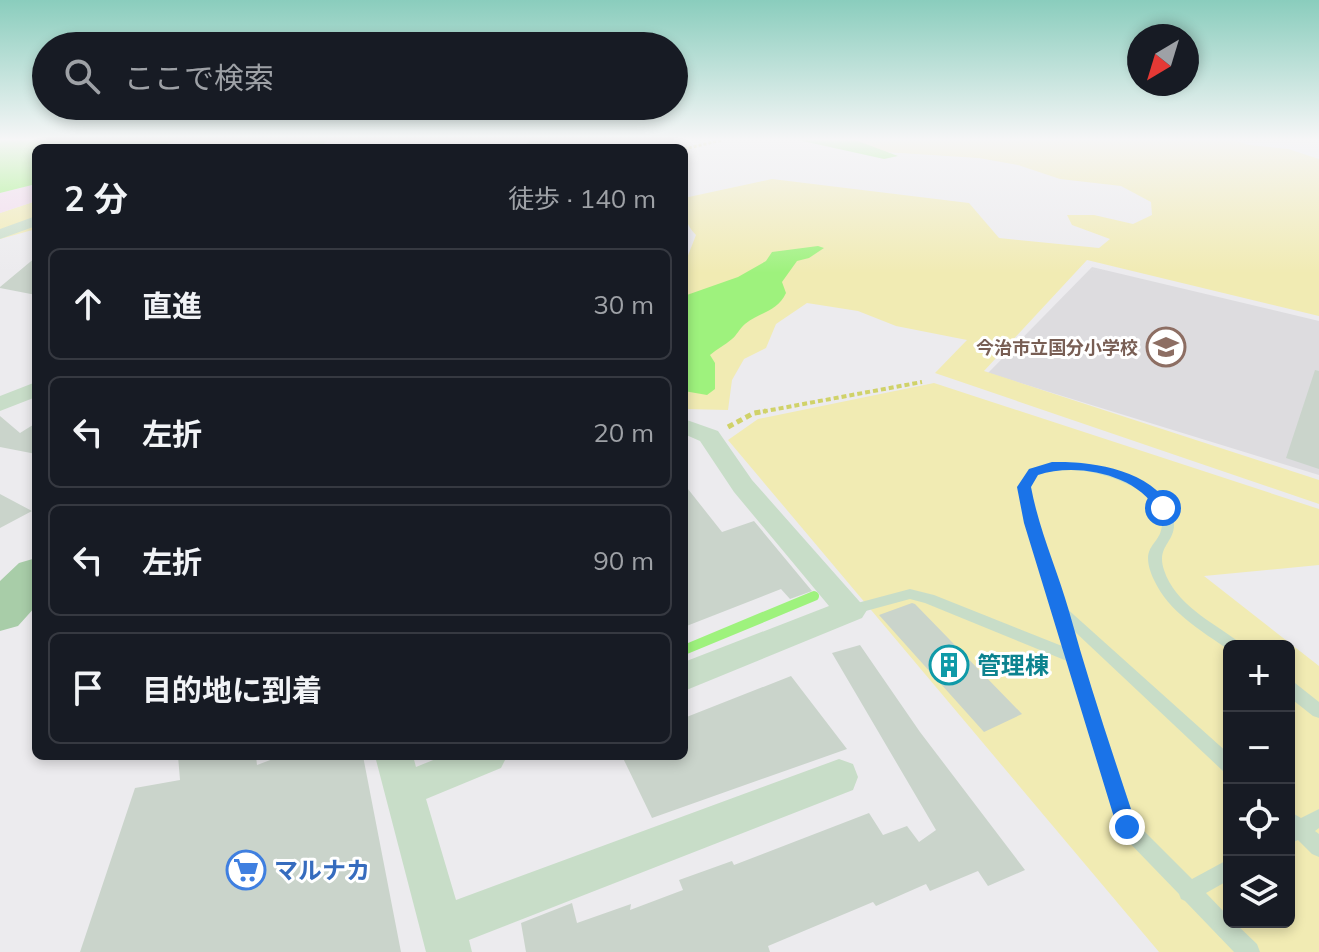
<!DOCTYPE html>
<html lang="ja">
<head>
<meta charset="utf-8">
<style>
  :root { --surface:#171b24; --page:#20242c; --text:#f1f3f6; --muted:#9ea1a6; --line:#363941 }
  body { margin:0; font-family:Mulish,"Noto Sans JP",sans-serif; background:var(--page); color:var(--text) }
  .controls { position:absolute; right:24px; bottom:24px; display:grid; overflow:hidden; border-radius:12px; box-shadow:0 4px 12px #0003 }
  .controls button { width:72px; height:72px; display:grid; place-items:center; padding:0; border:0; border-bottom:2px solid var(--line); background:var(--surface); color:var(--text); font:40px sans-serif }
  .compass { position:absolute; left:1127px; top:24px; width:72px; height:72px; border-radius:50%; background:var(--surface); box-shadow:0 4px 12px #0003; rotate:218deg }
  .stop { position:absolute; width:24px; height:24px; margin:-18px; border:6px solid #1a73e8; border-radius:50%; background:#fff }
  .stop.end { background:#1a73e8; border-color:#fff; box-shadow:0 2px 8px #0008 }
  .list { margin:0; padding:0; list-style:none }
  h2 { display:flex; justify-content:space-between; align-items:center; height:104px; margin:0; padding:0 32px; font-size:34px }
  h2 small { font-size:26px; font-weight:400; color:var(--muted) }
  .list li { display:grid; grid-template-columns:52px 1fr auto; gap:24px; align-items:center; box-sizing:border-box; height:112px; margin:0 16px 16px; padding:0 16px; border:2px solid var(--line); border-radius:12px }
  .list b { display:block; font-size:30px; white-space:nowrap }
  .list em { font-size:26px; font-style:normal; color:var(--muted) }
  .icon { flex:none; width:44px; height:44px; fill:none; stroke:currentColor; stroke-width:2; stroke-linecap:round; stroke-linejoin:round }
  .map { position:relative; flex:none; width:1319px; height:952px; overflow:hidden }
  .search { position:absolute; background:var(--surface); box-shadow:0 4px 12px #0003; left:32px; top:32px; width:656px; height:88px; display:flex; align-items:center; gap:20px; box-sizing:border-box; padding:0 28px; border-radius:44px; color:var(--muted); font-size:30px }
  .panel { position:absolute; background:var(--surface); box-shadow:0 4px 12px #0003; left:32px; top:144px; width:656px; height:616px; border-radius:12px }
  .map>svg:first-child { display:block }
  .education { fill:#dddcdf }
  .green { fill:#f1ebb3; fill-rule:evenodd }
  .sand { fill:#f2d9ed }
  .water { fill:#9ef27d }
  .lines { fill:none; stroke-linecap:round; stroke-linejoin:round }
  .stream { stroke:#9ef27d; stroke-width:10 }
  .river { fill:#9ef27d; fill-rule:evenodd }
  .building { fill:#cad4cb }
  .path-far2 { stroke:#d0d269; stroke-width:3; stroke-dasharray:3 2; stroke-linecap:butt }
  .path-far1 { stroke:#d0d269; stroke-width:4; stroke-dasharray:5 3; stroke-linecap:butt }
  .path { stroke:#d0d269; stroke-width:5; stroke-dasharray:6 4; stroke-linecap:butt }
  .lane { fill:#c8ddc8; fill-rule:evenodd }
  .street { fill:#c8ddc8; fill-rule:evenodd }
  .primary { fill:#a8cda8; fill-rule:evenodd }
  .route { fill:#1a73e8 }
  .labels { text-anchor:middle; dominant-baseline:central; stroke-width:6; stroke-linejoin:round; paint-order:stroke }
  .far-education-label { font-size:18px; font-weight:bold; fill:#785e54; stroke:#fff; text-anchor:end }
  .near-culture-label { font-size:24px; font-weight:bold; fill:#0d838f; stroke:#fff; text-anchor:start }
  .near-shop-label { font-size:24px; font-weight:bold; fill:#366cbe; stroke:#fff; text-anchor:start }
</style>
</head>
<body>
<div class="map">
<svg width="1319" height="952" viewBox="0 0 1319 952">
  <rect width="100%" height="100%" fill="#ecebee"/>
  <path class="education" d="M1092 267 1319 321V475L988 373Z"/>
  <path class="green" d="M206 140H309L284 148H185Z
    M821 140H1233L1249 145 1288 149 1319 159V316L1087 260 984 371 1319 480V504L935 373 967 340 896 326 858 311 807 303 776 324 766 348 744 359 732 380 728 410 684 409V260L687 258 696 235C685 224 684 214 684 198L772 179 969 203 999 238 1099 248 1110 239 1072 225 1067 215H1094L1133 224 1152 215 1151 202 1121 186 1060 179 1018 165 979 158 869 151Z
    M36 201V229L0 239V213Z
    M934 383 1319 509V565L1204 576 1319 666V952H1159L728 440 758 419ZM1229 646H1289V922H1229Z"/>
  <path class="sand" d="M36 184V201L0 213V193Z"/>
  <path class="water" d="M0 140H178L155 148H36V184L0 193Z
    M798 140H855L898 156 884 159Z
    M818 246 824 248 809 258 797 261 782 282 786 293C777 312 760 312 745 324 739 329 737 335 732 339 725 345 717 349 710 355L715 363V389L707 395 684 391V296L738 277 766 261 772 252Z"/>
  <g class="lines">
    <path class="stream" d="M684 650 814 596"/>
    <path class="river" d="M303 140H328L319 148H293Z"/>
  </g>
  <path class="building" d="M36 257V295L0 288V287Z
    M1315 370 1319 371V469L1286 458Z
    M0 416 20 433 36 423V454L0 447Z
    M684 484 722 532 754 521 812 591 790 599 781 589 684 627Z
    M0 494 32 511 0 528Z
    M912 603 915 604 1022 714 984 732 879 615Z
    M860 645 920 732 1025 870 988 886 978 871 930 891 926 884 876 906 873 902 768 946 770 952H526L521 923 572 903 577 923 631 904 630 910 683 890 679 880 732 861 734 865 869 813 883 835 907 826 919 842 936 830 832 653Z
    M791 676 847 749 652 818 622 756H684V718Z
    M178 756H256L257 765 281 756H363L401 952H80L135 788 180 780Z"/>
  <g class="lines">
    <path class="path-far2" d="M684 149 722 140"/>
    <path class="path-far1" d="M755 413 922 382"/>
    <path class="path" d="M728 427 754 413 766 411"/>
    <path class="lane" d="M1075 462C1106 466 1174 483 1174 523 1175 543 1156 546 1164 570 1175 604 1212 622 1239 642L1242 646H1229V650C1200 630 1169 612 1154 580 1137 543 1162 547 1162 523 1161 489 1101 471 1074 470 1061 469 1049 471 1037 475L1030 487 1037 523 1064 606 1229 754V773L1223 771 1072 629 1135 822 1192 879 1229 859V880L1206 893 1229 917V922H1234L1257 944 1260 952H1234L1185 901 1181 899 1179 894 1120 833 1067 661 925 603 910 599 851 615 846 614 844 610 846 606 910 589 934 595 1062 646 1025 523 1018 487 1029 469 1054 464Z
      M1289 681 1295 683 1319 702V718L1313 716 1289 697Z
      M1319 809V828L1315 831 1319 834V857L1312 854 1298 840 1289 844V811L1301 818Z"/>
    <path class="street" d="M276 140H294L275 148H257Z
      M36 216V226L0 239V229Z
      M36 382V397L0 411V396Z
      M684 419 718 431 752 480 867 610 862 618 684 691V662L829 606 734 492 700 441 684 434Z
      M375 756H413L416 767 443 756H507L501 768 426 799 456 900 839 759 853 764 858 777 853 790 469 940 472 952H426Z"/>
    <path class="primary" d="M531 140H553L544 148H521Z
      M36 558V606L18 626 0 631V581L19 563Z"/>
  </g>
  <linearGradient id="sky" x2="0" y2="1"><stop stop-color="#8acdbd"/><stop offset="0.51" stop-color="#f6f6f7"/><stop offset="1" stop-color="#f6f6f7" stop-opacity="0"/></linearGradient>
  <rect width="1319" height="273" fill="url(#sky)"/>
  <path class="route" d="M1052 462C1090 461 1151 469 1170 508L1163 513 1158 512C1138 474 1076 462 1038 475L1031 487C1039 530 1057 569 1069 611 1089 684 1113 755 1137 827L1134 834 1127 837 1120 834 1117 827 1024 523 1017 487 1029 469Z"/>
  <defs>
    <g id="school-ring" transform="scale(2)"><circle r="9.5" fill="#fff" stroke="#8d6e63" stroke-width="1.5"/><path d="M0-5L7-2L0 1L-7-2ZM-4 1L0 2.5L4 1V4Q0 6-4 4Z" fill="#8d6e63"/></g>
    <g id="building-ring" transform="scale(2)"><circle r="9.5" fill="#fff" stroke="#0f9aa8" stroke-width="1.5"/><path d="M-4-6H4V6H1V3H-1V6H-4ZM-2.5-4.3h1.7v1.8h-1.7ZM.8-4.3h1.7v1.8H.8ZM-2.5-1h1.7V.8h-1.7ZM.8-1h1.7V.8H.8Z" fill="#0f9aa8"/></g>
    <g id="supermarket-ring" transform="scale(2)"><circle r="9.5" fill="#fff" stroke="#3f7fe0" stroke-width="1.5"/><path d="M-6-5.5h2.5l.6 2H6L4.5 2H-2.5L-4.4-4H-6ZM-1.5 3.2a1.3 1.3 0 1 0 .1 0ZM3 3.2a1.3 1.3 0 1 0 .1 0Z" fill="#3f7fe0"/></g>
  </defs>
  <g fill-rule="evenodd">
    <use href="#school-ring" x="1166" y="347"/>
    <use href="#building-ring" x="949" y="665"/>
    <use href="#supermarket-ring" x="246" y="870"/>
  </g>
  <g class="labels">
    <g class="far-education-label">
      <text x="1138" y="347">今治市立国分小学校</text>
    </g>
    <g class="near-culture-label">
      <text x="977" y="665">管理棟</text>
    </g>
    <g class="near-shop-label">
      <text x="274" y="870">マルナカ</text>
    </g>
  </g>
</svg>
<div class="controls">
<button>+</button>
<button>−</button>
<button><svg class="icon" aria-label="locate" viewBox="0 0 24 24"><circle cx="12" cy="12" r="6"/><path d="M12 2v4M12 18v4M2 12h4M18 12h4"/></svg></button>
<button><svg class="icon" aria-label="layers" viewBox="0 0 24 24"><path d="M12 4l9 5-9 5-9-5zM3 14l9 5 9-5"/></svg></button>
</div>
<svg class="compass" viewBox="-18 -18 36 36"><path d="M0-13l5 13h-10z" fill="#e53935"/><path d="M0 13l5-13h-10z" fill="#9ea1a6"/></svg>
<div class="stop" style="left:1163px;top:508px"></div>
<div class="stop end" style="left:1127px;top:827px"></div>
<div class="search"><svg class="icon" aria-label="search" viewBox="0 0 24 24"><circle cx="10" cy="10" r="6"/><path d="M15 15l6 6"/></svg>ここで検索</div>
<section class="panel">
<h2>2 分<small>徒歩 · 140 m</small></h2>
<ul class="list">
<li><svg class="icon" aria-label="ahead" viewBox="0 0 24 24"><path d="M12 20V5M6 11l6-6 6 6"/></svg><div><b>直進</b></div><em>30 m</em></li>
<li><svg class="icon" aria-label="left" viewBox="0 0 24 24"><path d="M17 20v-9H6M10 6l-5 5 5 5"/></svg><div><b>左折</b></div><em>20 m</em></li>
<li><svg class="icon" aria-label="left" viewBox="0 0 24 24"><path d="M17 20v-9H6M10 6l-5 5 5 5"/></svg><div><b>左折</b></div><em>90 m</em></li>
<li><svg class="icon" aria-label="arrive" viewBox="0 0 24 24"><path d="M6 21V4h12l-3 4 3 4H6"/></svg><div><b>目的地に到着</b></div></li>
</ul>
</section>
</div>
</body>
</html>
